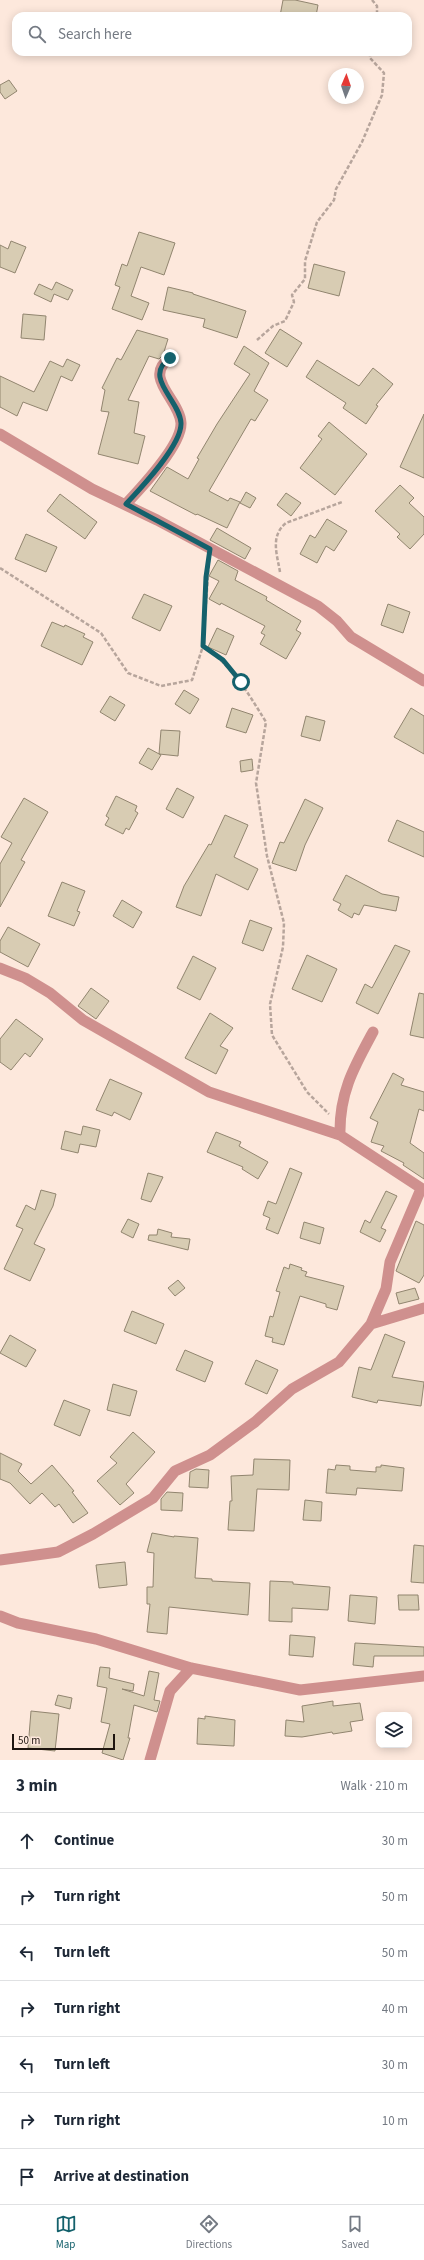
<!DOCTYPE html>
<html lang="en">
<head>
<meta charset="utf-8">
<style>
  :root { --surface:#fff; --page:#f6f6f7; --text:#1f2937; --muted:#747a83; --line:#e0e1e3; --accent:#14616c }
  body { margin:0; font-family:"Source Sans 3",sans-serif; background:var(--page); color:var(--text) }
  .controls { position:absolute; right:12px; bottom:12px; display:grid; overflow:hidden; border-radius:8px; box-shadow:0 2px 10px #0003 }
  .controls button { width:36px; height:36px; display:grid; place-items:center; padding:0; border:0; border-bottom:1px solid var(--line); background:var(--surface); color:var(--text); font:20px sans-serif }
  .compass { position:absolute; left:328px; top:68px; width:36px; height:36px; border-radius:50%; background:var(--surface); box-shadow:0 2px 10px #0003; rotate:2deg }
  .scale { position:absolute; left:12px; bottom:10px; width:103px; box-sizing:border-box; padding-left:4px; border:2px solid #1e1510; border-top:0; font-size:11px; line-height:14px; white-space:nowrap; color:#1e1510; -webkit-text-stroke:3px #fde8dc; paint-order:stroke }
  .stop { position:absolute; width:12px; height:12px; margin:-9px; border:3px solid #14616c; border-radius:50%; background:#fff }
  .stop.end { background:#14616c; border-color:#fff; box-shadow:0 1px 4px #0008 }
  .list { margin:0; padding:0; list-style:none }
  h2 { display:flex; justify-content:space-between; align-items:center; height:52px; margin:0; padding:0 16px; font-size:17px }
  h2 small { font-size:13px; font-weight:400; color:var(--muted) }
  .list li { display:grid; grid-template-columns:26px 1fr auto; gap:12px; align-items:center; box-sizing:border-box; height:56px; padding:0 16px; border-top:1px solid var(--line) }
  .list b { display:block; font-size:15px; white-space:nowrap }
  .list em { font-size:13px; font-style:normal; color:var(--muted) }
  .icon { flex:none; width:22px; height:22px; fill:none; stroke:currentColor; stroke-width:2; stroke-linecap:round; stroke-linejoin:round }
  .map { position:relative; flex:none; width:424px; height:1760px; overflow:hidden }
  .search { position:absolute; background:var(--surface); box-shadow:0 2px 10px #0003; left:12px; right:12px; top:12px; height:44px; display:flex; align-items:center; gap:10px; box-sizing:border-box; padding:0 14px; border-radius:12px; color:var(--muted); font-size:15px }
  .sheet { height:444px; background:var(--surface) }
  nav { display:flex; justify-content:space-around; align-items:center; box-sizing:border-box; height:56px; border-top:1px solid var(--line); background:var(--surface); font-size:11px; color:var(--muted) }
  nav a { display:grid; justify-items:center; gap:2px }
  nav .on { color:var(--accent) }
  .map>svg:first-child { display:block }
  .building { fill:#d8ccb3; stroke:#91856f }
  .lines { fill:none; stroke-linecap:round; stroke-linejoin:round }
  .path { stroke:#b7a59c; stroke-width:2.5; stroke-dasharray:4 2; stroke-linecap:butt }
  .minor { stroke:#cf908e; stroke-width:11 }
  .route { stroke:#14616c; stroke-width:5 }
</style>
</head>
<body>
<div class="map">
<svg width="424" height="1760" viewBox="0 0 424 1760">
  <rect width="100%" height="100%" fill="#fde8dc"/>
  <path class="building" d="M283 0H295L318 5 316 16H280Z
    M9 80 17 91 5 99 0 92V85Z
    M139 232 175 243 164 275 141 267 131 296 149 303 142 320 112 309 120 287 115 285 122 264 127 266Z
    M11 241 26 247 15 273 0 267V245L8 249Z
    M314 264 345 272 339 296 308 288Z
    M56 282 73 290 68 300 54 294 51 302 34 294 39 284 52 290Z
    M168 287 193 293V294L246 311 237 338 203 327 205 319 163 310Z
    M23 314 46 316 44 340 21 338Z
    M280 329 302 343 287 367 265 353Z
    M137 330 168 339 163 355 159 359 149 356 128 400 139 402 134 433 145 436 138 464 98 454 109 412 101 411 105 390 102 388 117 358 121 360Z
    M244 346 269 363 254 391 268 400 255 421 251 419 209 491 228 501 230 498 240 502 227 528 197 514 196 515 150 491 167 467 188 479 199 459 197 458 217 424 250 374 234 364Z
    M67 359 80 365 72 381 61 376 47 411 23 402 17 416 0 407V376L34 392 50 361 63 367Z
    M317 360 359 386 373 368 393 384 376 405 378 406 366 424 343 408 346 403 306 377Z
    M424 414V478L400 467Z
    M329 422 367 454 335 495 300 468 322 439 318 436Z
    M400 485 414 498 409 503 424 517V534L410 549 397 537 400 534 375 511Z
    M246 492 256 498 250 508 240 503Z
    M286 493 301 503 291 516 277 505Z
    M60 494 97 522 85 539 47 511Z
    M327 519 347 531 334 551 326 546 317 563 300 554 310 535 315 538Z
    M217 528 251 548 245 559 210 540Z
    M26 534 57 547 46 572 15 559Z
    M218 560 238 571 235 580 267 597 266 600 301 621 296 630 301 633 286 659 260 644 265 635 261 633 265 626 221 603 220 605 209 599 219 581 209 576Z
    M144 594 172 606 160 631 132 618Z
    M388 604 410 612 403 633 381 625Z
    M52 622 64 627 65 625 85 634 83 637 93 642 82 665 41 646Z
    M217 628 234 636 226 655 208 647Z
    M184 690 199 699 190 714 175 704Z
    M110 696 125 705 115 721 100 712Z
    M232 708 253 715 246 733 226 727Z
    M411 708 424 716V754L394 737Z
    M306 716 325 721 320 741 301 736Z
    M161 730 180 731 178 756 159 754Z
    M148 748 161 755 152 770 139 763Z
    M252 759 253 770 241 772 240 761Z
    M177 788 194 797 183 818 166 809Z
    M116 796 137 806 135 811 138 813 129 830 126 828 123 834 105 825 109 818 106 816Z
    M24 798 48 812 21 860 25 862 0 907V864L12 843 1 837Z
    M305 799 323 808 305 845 296 871 272 863 280 842 284 843Z
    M225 815 248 825 234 857 258 869 248 890 216 874 201 916 176 907 184 886 209 844 211 845Z
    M397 820 424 832V857L388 841Z
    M346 875 382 894 399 897 396 911 364 905 359 915 354 913 352 918 338 910 341 904 333 900Z
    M62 882 85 891 77 911 80 912 74 926 48 916Z
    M122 900 142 912 133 928 113 916Z
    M250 920 272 928 263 951 242 943Z
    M8 927 40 944 28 967 0 952V941Z
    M395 945 410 951 378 1014 356 1003 365 984 372 988Z
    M307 955 337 969 322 1002 292 989Z
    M193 956 216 968 200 1000 177 988Z
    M91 988 109 1001 96 1019 78 1006Z
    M419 993 424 994V1038L410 1035Z
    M210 1013 233 1028 220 1046 228 1050 216 1074 185 1058Z
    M16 1019 43 1039 30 1057 25 1053 11 1070 0 1062V1039Z
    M393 1073 404 1079 401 1085 424 1092V1111L419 1109 410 1143 424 1153V1179L403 1165 404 1163 381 1151 384 1146 371 1142 378 1122 370 1118Z
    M110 1079 142 1093 130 1120 114 1112 112 1116 96 1110Z
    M83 1126 100 1130 96 1147 80 1144 78 1153 61 1149 65 1131 81 1135Z
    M216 1132 241 1142 239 1146 268 1162 258 1179 242 1169 243 1167 207 1152Z
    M290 1168 302 1173 278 1234 266 1229 270 1218 263 1215 268 1201 276 1204Z
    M148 1173 163 1177 151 1202 141 1199Z
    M41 1190 56 1194 53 1206 34 1244 45 1249 30 1281 4 1269 23 1229 16 1226 26 1205 35 1210Z
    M386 1191 397 1196 381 1228 386 1230 380 1242 360 1232 365 1220 370 1223Z
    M128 1219 139 1224 133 1238 121 1232Z
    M416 1221 424 1225V1275L419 1283 396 1271Z
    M304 1222 324 1228 320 1244 300 1238Z
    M158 1229 172 1233 171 1237 190 1239 188 1250 148 1240 149 1235H157Z
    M290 1264 302 1268 301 1270 307 1272 305 1276 344 1286 337 1310 326 1307V1304L300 1296 284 1345 272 1342 273 1338 265 1336 270 1316 273 1317 280 1292 276 1291 284 1267 289 1269Z
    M178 1280 185 1288 175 1296 168 1288Z
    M415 1288 419 1299 399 1304 396 1293Z
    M132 1311 164 1324 156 1344 124 1331Z
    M385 1334 405 1342 392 1377 424 1382 421 1406 378 1400 377 1403 352 1397 359 1367 371 1370Z
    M10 1335 36 1350 26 1367 0 1353Z
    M185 1350 213 1362 205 1382 176 1370Z
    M256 1360 278 1370 267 1394 245 1384Z
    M113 1384 137 1391 130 1416 107 1410Z
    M64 1400 90 1410 80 1436 54 1425Z
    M133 1432 155 1452 126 1484 134 1493 120 1505 97 1481 117 1463 110 1457Z
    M0 1453 22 1464 18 1471 31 1484 52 1465 74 1491 72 1492 88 1513 73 1523 59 1504 55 1507 42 1493 30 1504 10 1483 0 1479Z
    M254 1459 290 1460 289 1490 257 1489 254 1531 228 1530 230 1501H232L231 1476 253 1475Z
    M336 1465 350 1466V1470L376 1472V1467H381V1465L404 1468 402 1491 357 1488 356 1495 326 1493 328 1469 335 1470Z
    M196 1469 209 1470 208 1488 189 1487 190 1472Z
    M167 1492 183 1493 182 1511 161 1510V1499Z
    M305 1500 322 1502 321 1521 303 1520Z
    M152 1533 174 1537V1536L198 1538 195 1578 212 1579V1581L250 1583 248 1615 169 1607 167 1634 147 1632 150 1604H147V1587H153L154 1553 147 1552Z
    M414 1545 424 1546V1583L411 1582Z
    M125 1562 127 1585 99 1588 96 1565Z
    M270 1581 293 1582V1584L330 1587 328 1610 292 1608V1622L269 1621Z
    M350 1595 377 1597 375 1624 348 1621Z
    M398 1595H418L419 1610H399Z
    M290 1635 315 1637 313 1657 289 1655Z
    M355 1643 424 1647V1656H374L373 1667 353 1665Z
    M100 1667 110 1668 109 1678 134 1684 133 1691 122 1689 144 1696 149 1671 159 1673 154 1700 160 1701 157 1712 134 1705 128 1738H130L123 1760 102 1753 110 1724 101 1722 107 1688 97 1686Z
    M58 1695 72 1698 70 1709 55 1705Z
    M333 1701V1706L360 1703 363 1720 350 1722 352 1731 333 1734 332 1732 302 1737 285 1736 286 1720 304 1722 302 1706Z
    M31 1711 59 1714 55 1751 28 1748Z
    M205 1716 235 1720 234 1746 197 1744 198 1718 205 1719Z"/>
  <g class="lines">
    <path class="path" d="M372 0 377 6V16
      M257 340 273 326 285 321 294 302 292 295 305 279V261L317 222 334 200 336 189 362 142 382 95 384 73 370 58V52
      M0 568 101 633 128 673 161 686 192 680 203 646C234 668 246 690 266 722L256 783 267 856 284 923 283 947 270 1004 272 1035 307 1092 329 1114
      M280 572C277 554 270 536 286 523L342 502
      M203 646 209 561"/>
    <path class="minor" d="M0 434 92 489 157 520 318 606 337 621 351 637 424 681
      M126 504C141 488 182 445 181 423 180 400 142 377 170 358
      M0 968 25 978 50 993 83 1020 209 1092 340 1135 424 1190
      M340 1135C339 1093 354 1067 373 1032
      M371 1324 424 1308
      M0 1560 58 1552 93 1534 153 1498 175 1471 210 1455 255 1422 292 1389 339 1362 371 1324 386 1289 390 1262 421 1189
      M0 1616 18 1623 96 1639 191 1668 300 1690 424 1676
      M150 1760 170 1691 191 1668"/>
  </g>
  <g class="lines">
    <path class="route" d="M170 358C142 377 180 400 181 423 182 445 141 488 126 504L210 549 206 577 203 646 223 660 241 682"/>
  </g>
</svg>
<div class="controls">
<button><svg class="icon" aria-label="layers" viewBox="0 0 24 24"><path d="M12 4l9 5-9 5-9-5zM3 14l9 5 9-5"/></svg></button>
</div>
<svg class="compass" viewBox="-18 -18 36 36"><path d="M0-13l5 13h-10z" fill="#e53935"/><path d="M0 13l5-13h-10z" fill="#747a83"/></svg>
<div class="scale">50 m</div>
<div class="stop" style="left:241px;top:682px"></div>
<div class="stop end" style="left:170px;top:358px"></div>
<div class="search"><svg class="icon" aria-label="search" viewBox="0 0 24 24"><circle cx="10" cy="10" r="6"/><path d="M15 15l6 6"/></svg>Search here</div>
</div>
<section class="sheet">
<h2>3 min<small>Walk · 210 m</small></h2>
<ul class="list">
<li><svg class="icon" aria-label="ahead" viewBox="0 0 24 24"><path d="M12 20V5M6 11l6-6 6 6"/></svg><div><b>Continue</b></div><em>30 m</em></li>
<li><svg class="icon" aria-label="right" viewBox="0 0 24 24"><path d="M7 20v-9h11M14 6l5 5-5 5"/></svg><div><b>Turn right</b></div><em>50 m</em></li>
<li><svg class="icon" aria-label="left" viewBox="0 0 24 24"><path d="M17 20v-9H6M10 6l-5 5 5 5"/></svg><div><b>Turn left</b></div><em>50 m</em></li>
<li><svg class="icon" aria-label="right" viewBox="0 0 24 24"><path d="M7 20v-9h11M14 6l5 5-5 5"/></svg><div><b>Turn right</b></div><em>40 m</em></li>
<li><svg class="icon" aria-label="left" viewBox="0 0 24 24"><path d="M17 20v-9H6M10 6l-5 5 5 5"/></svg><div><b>Turn left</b></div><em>30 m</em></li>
<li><svg class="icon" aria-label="right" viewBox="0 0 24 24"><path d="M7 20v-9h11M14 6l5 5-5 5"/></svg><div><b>Turn right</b></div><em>10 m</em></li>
<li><svg class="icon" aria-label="arrive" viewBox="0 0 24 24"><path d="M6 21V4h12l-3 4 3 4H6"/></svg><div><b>Arrive at destination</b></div></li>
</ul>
</section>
<nav>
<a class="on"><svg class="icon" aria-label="map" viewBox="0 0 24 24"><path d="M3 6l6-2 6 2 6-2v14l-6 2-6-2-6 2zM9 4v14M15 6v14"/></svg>Map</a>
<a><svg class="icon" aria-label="directions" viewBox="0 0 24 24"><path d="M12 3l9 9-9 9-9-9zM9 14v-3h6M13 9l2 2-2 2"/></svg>Directions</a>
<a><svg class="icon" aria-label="saved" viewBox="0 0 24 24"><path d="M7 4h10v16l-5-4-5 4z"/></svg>Saved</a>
</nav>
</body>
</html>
